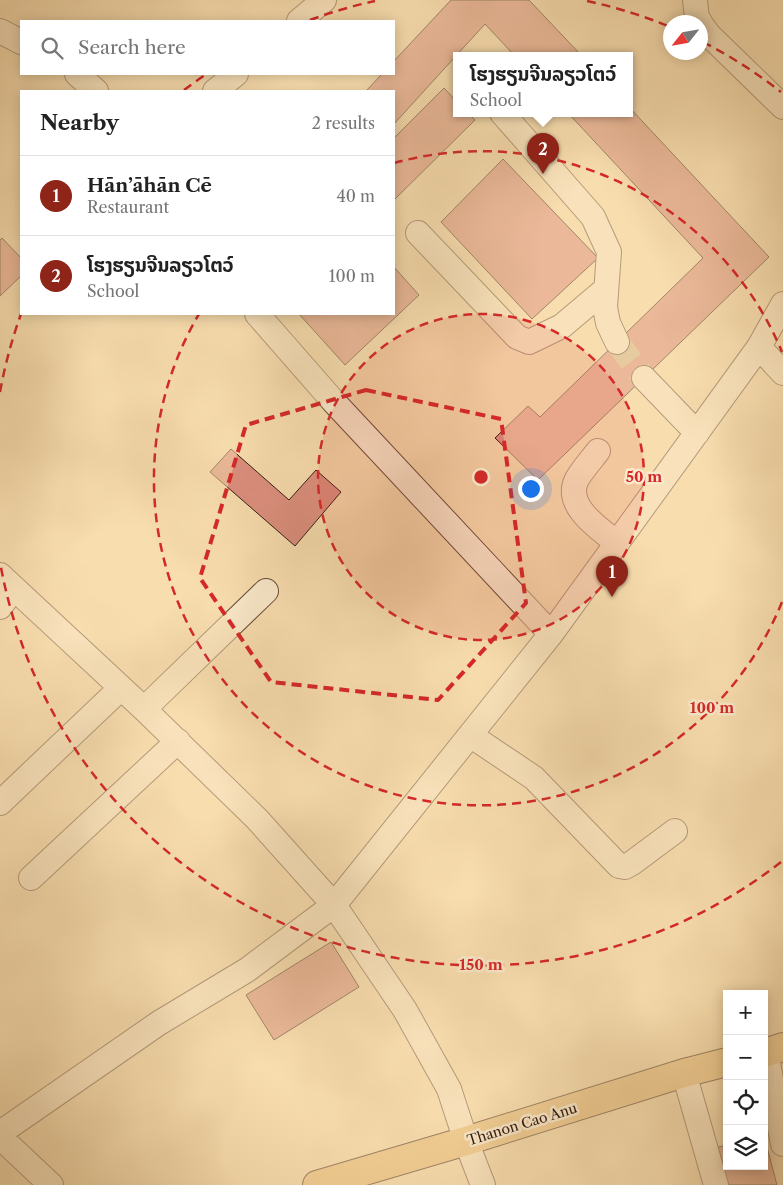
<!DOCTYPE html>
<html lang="en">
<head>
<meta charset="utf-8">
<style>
  :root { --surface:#fff; --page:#f2f2f2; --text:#222; --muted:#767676; --line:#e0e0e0; --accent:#8f2418 }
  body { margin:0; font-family:"Libre Caslon Text","Noto Sans Lao",serif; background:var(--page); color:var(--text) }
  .controls { position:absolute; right:15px; bottom:15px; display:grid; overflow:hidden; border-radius:0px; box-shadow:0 2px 12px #0003 }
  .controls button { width:45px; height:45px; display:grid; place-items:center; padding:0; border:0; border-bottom:1px solid var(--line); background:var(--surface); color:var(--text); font:25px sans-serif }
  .compass { position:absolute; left:663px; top:15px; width:45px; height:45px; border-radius:50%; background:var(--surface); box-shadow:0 2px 12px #0003; rotate:239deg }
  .you { position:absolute; left:530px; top:488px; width:18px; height:18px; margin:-12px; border:4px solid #fff; border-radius:50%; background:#1a73e8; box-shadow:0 0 0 8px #1a73e833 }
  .badge { display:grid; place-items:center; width:32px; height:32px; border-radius:50%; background:var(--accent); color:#fff; font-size:16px; font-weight:700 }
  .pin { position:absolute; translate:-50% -41px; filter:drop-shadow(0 1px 2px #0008) }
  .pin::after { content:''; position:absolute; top:26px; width:18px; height:15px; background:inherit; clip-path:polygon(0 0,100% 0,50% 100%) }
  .popup { position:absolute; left:453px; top:52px; width:180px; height:65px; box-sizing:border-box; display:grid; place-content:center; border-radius:0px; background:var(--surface); filter:drop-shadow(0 1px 4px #0005); font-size:16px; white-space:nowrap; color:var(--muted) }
  .popup b { font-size:19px; color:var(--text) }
  .popup::after { content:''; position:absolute; left:50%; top:100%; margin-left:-10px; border:10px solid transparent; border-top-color:var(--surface) }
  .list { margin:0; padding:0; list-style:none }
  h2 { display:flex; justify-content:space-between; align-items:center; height:65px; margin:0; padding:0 20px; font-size:21px }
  h2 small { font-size:16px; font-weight:400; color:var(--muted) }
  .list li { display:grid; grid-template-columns:32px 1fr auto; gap:15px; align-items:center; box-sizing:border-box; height:80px; padding:0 20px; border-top:1px solid var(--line) }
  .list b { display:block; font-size:19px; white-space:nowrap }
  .list p { margin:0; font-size:16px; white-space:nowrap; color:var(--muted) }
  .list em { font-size:16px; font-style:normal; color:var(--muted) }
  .icon { flex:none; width:28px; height:28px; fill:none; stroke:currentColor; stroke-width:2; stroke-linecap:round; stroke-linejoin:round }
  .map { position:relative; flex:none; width:783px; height:1185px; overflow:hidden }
  .search { position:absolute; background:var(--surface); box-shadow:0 2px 12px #0003; left:20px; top:20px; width:375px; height:55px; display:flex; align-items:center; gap:12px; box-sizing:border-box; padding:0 18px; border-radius:0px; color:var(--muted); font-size:19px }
  .panel { position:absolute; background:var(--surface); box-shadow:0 2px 12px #0003; left:20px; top:90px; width:375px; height:225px; border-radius:0px }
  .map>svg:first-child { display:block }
  .building { fill:#dc8f7e; stroke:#341c12 }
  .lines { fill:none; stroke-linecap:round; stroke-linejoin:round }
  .minor-tunnel { stroke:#d1b68f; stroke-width:24; stroke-dasharray:24 12; stroke-linecap:butt }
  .minor-casing { stroke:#654c39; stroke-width:26 }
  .major-casing { stroke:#341c12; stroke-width:30 }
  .minor { stroke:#fae9ca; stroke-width:24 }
  .major { stroke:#ecbe77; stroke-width:28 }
  .marked { fill:none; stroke:#d62828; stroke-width:4; stroke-dasharray:10 6; stroke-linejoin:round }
  .ring { fill:none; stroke:#d62828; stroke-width:2.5; stroke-dasharray:9 6 }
  .labels { text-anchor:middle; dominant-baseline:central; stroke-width:5; stroke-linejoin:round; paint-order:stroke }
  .street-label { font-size:14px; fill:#341c12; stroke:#fae9ca }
  .centre { fill:#d62828; stroke:#fae9ca; stroke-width:2.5 }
  .ring-label { font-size:15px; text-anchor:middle; font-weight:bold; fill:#d62828; stroke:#fae9ca; stroke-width:5; stroke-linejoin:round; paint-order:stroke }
</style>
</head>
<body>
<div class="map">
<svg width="783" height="1185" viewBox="0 0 783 1185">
  <rect width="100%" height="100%" fill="#f8ddae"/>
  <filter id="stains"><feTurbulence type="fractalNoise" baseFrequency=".004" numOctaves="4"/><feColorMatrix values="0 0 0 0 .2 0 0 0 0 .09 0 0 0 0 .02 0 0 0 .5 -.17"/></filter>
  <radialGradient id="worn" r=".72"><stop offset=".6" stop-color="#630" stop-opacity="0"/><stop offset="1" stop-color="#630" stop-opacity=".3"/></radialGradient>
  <path class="building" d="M451 0H529L581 55H514L485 24 394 124V91H366L382 74H394V61Z
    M444 88 457 102V113H468L475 120 394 200V138Z
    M629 107 769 257 538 480 495 438 528 406 540 417 703 258 568 113H629Z
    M503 159 598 258 532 319 441 222Z
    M2 238 21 258V276L0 296V240Z
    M394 267 419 295 345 365 299 314H394Z
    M231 449 289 500 316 470 341 492 295 546 210 472Z
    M331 942 359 987 274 1040 246 995Z
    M764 1136 777 1185H724L715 1148 727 1145V1166H764Z"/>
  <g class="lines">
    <path class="minor-tunnel" d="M617 342 644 378"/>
    <g class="minor-casing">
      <path id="minor" d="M695 0 697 18 700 22
        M299 21 324 0
        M700 23 709 35 783 107
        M0 31 21 42
        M77 74 96 91
        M215 91 236 74
        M502 113 593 217 609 252 605 307 608 323 617 342
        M418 233 517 337 529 342 562 326 606 289
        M257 314 334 402 551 634
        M759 347 783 373
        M644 378 697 433
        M598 451C591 460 583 469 577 479 563 506 600 529 617 543
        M0 575 144 709 257 819 334 905 405 1010 449 1089 466 1141 483 1185
        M0 607 14 588
        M144 709 266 591
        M470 735 534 778 619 866 625 867 632 863 675 831
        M0 803 121 688
        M31 878 178 741
        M766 1052 783 1144
        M684 1073 716 1185
        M0 1133 159 1023 247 970 334 905 551 634 759 347 783 304
        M0 1137 51 1185"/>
    </g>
    <g class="major-casing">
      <path id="major" d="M764 1053 783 1047
        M317 1185 466 1141 684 1073 727 1062"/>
    </g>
    <use href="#minor" class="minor"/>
    <use href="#major" class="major"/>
  </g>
  <path d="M0 0H783V1185H0ZM366 390 501 419 526 603 438 700 271 682 200 578 246 425Z" fill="#f8ddae" fill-opacity=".55" fill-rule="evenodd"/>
  <path class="marked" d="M366 390 501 419 526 603 438 700 271 682 200 578 246 425Z"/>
  <circle cx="481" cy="477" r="163" fill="#d62828" fill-opacity=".12"/>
  <g class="ring">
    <circle cx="481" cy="477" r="163"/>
    <path d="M782 602A326 326 0 1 1 199 314M394 163A326 326 0 0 1 782 352"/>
    <path d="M781 862A488 488 0 0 1 0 562M0 392A488 488 0 0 1 21 314M184 90A488 488 0 0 1 205 75M310 20A488 488 0 0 1 375 1M587 1A488 488 0 0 1 668 26M703 42A488 488 0 0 1 781 92"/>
  </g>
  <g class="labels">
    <g class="street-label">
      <text transform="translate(522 1124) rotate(-17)">Thanon Cao Anu</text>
    </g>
  </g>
  <circle cx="481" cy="477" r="8" class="centre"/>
  <g class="ring-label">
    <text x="644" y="482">50 m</text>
    <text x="712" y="713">100 m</text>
    <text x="481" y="970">150 m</text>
  </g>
  <rect width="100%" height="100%" filter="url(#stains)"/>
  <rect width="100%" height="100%" fill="url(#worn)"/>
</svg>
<div class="controls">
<button>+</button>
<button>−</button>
<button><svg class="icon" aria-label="locate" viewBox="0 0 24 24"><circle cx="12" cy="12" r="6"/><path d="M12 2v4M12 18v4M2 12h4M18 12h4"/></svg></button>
<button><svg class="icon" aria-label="layers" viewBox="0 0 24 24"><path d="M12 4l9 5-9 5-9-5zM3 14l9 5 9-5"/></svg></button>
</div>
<svg class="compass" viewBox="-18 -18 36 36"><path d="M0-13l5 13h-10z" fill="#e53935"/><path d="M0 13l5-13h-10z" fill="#767676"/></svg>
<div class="you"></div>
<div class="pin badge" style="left:612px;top:597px">1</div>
<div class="pin badge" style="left:543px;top:174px">2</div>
<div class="popup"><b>ໂຮງຮຽນຈີນລຽວໂຕວ໌</b>School</div>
<div class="search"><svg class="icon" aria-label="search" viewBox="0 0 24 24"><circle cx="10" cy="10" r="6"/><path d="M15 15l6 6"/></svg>Search here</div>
<section class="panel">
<h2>Nearby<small>2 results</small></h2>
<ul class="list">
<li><span class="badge">1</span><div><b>Hān’āhān Cē</b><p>Restaurant</p></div><em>40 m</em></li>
<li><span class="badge">2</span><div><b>ໂຮງຮຽນຈີນລຽວໂຕວ໌</b><p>School</p></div><em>100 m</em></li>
</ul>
</section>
</div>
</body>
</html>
